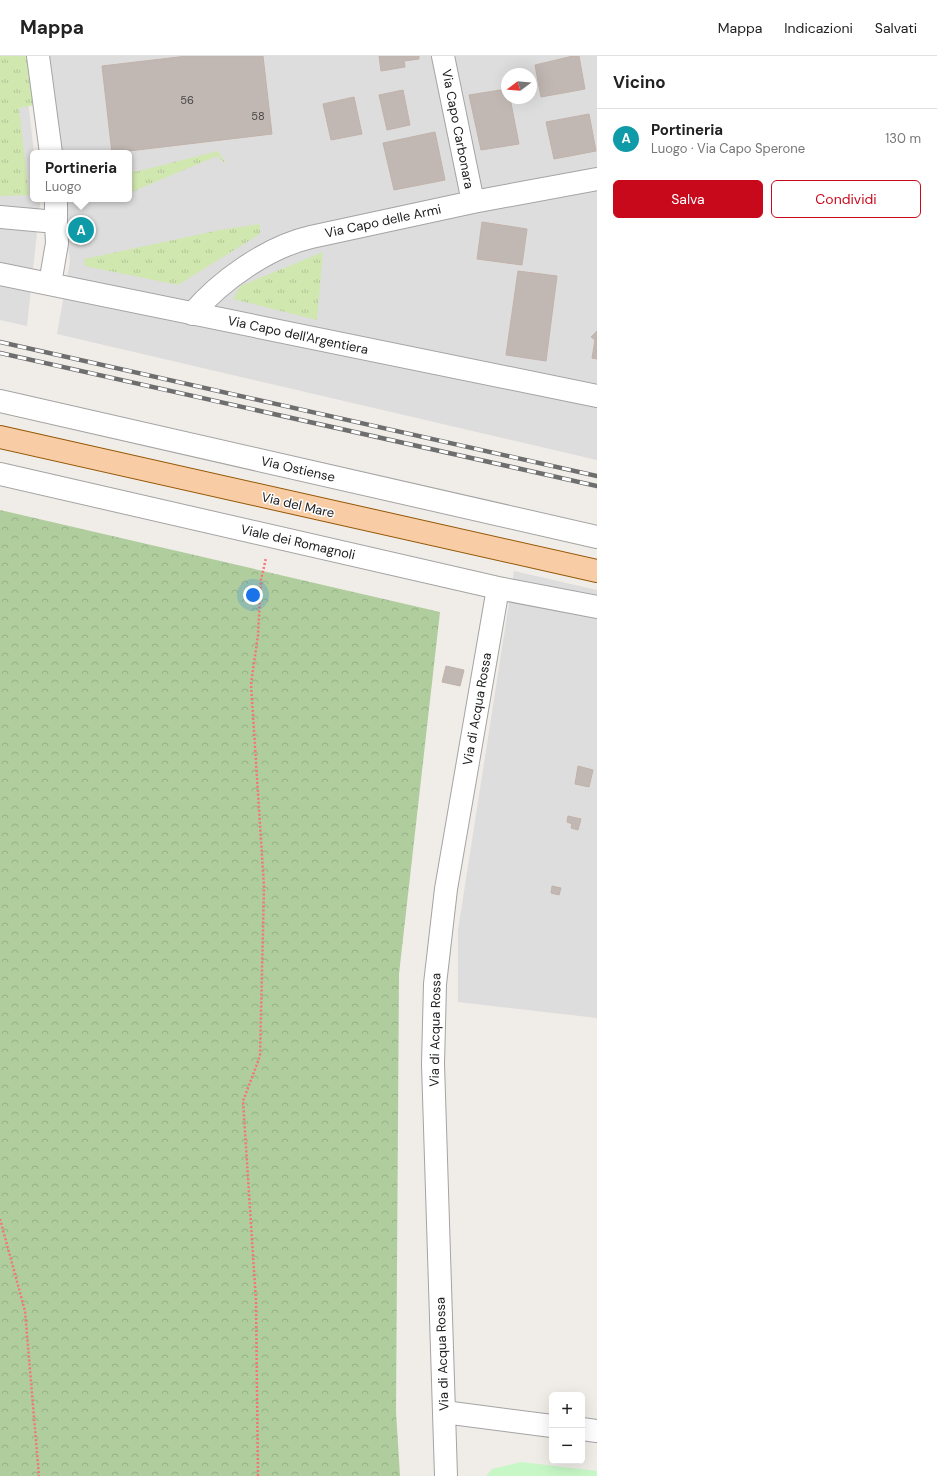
<!DOCTYPE html>
<html lang="it">
<head>
<meta charset="utf-8">
<style>
  :root { --surface:#fff; --page:#f6f6f6; --text:#222; --muted:#767676; --line:#e0e0e0; --accent:#c7091b }
  body { margin:0; font-family:"DM Sans",sans-serif; background:var(--page); color:var(--text) }
  .controls { position:absolute; right:12px; bottom:12px; display:grid; overflow:hidden; border-radius:6px; box-shadow:0 4px 16px #0002 }
  .controls button { width:36px; height:36px; display:grid; place-items:center; padding:0; border:0; border-bottom:1px solid var(--line); background:var(--surface); color:var(--text); font:20px sans-serif }
  .compass { position:absolute; left:501px; top:12px; width:36px; height:36px; border-radius:50%; background:var(--surface); box-shadow:0 4px 16px #0002; rotate:254deg }
  .you { position:absolute; left:253px; top:539px; width:14px; height:14px; margin:-10px; border:3px solid #fff; border-radius:50%; background:#1a73e8; box-shadow:0 0 0 6px #1a73e833 }
  .badge { display:grid; place-items:center; width:26px; height:26px; border-radius:50%; background:var(--accent); color:#fff; font-size:13px; font-weight:700 }
  .pin { position:absolute; translate:-50% -50%; border:2px solid #fff; box-shadow:0 1px 4px #0006 }
  .popup { position:absolute; left:30px; top:94px; width:102px; height:52px; box-sizing:border-box; display:grid; place-content:center; border-radius:6px; background:var(--surface); filter:drop-shadow(0 1px 3px #0005); font-size:13px; white-space:nowrap; color:var(--muted) }
  .popup b { font-size:15px; color:var(--text) }
  .popup::after { content:''; position:absolute; left:50%; top:100%; margin-left:-8px; border:8px solid transparent; border-top-color:var(--surface) }
  .list { margin:0; padding:0; list-style:none }
  h2 { display:flex; justify-content:space-between; align-items:center; height:52px; margin:0; padding:0 16px; font-size:17px }
  h2 small { font-size:13px; font-weight:400; color:var(--muted) }
  .list li { display:grid; grid-template-columns:26px 1fr auto; gap:12px; align-items:center; box-sizing:border-box; height:60px; padding:0 16px; border-top:1px solid var(--line) }
  .list b { display:block; font-size:15px; white-space:nowrap }
  .list p { margin:0; font-size:13px; white-space:nowrap; color:var(--muted) }
  .list em { font-size:13px; font-style:normal; color:var(--muted) }
  .actions { display:flex; gap:8px; padding:12px 16px }
  .actions a { flex:1; padding:9px 0; border:1px solid var(--accent); border-radius:6px; text-align:center; font-size:14px; color:var(--accent) }
  .actions .main { background:var(--accent); color:#fff }
  .map { position:relative; flex:none; width:597px; height:1420px; overflow:hidden }
  header { display:flex; align-items:center; gap:24px; box-sizing:border-box; height:56px; padding:0 20px; background:var(--surface); border-bottom:1px solid var(--line) }
  header strong { font-size:19px }
  nav { display:flex; gap:22px; margin-inline-start:auto; font-size:14px }
  main { display:flex }
  aside { flex:1; background:var(--surface) }
  .map>svg:first-child { display:block }
  .residential { fill:#dedddd; fill-rule:evenodd }
  .grass { fill:url(#grass-tufts) }
  .forest { fill:url(#forest-crowns) }
  .park { fill:#c7f7c7 }
  .building { fill:#c1b8b3; stroke:#c1b2aa }
  .lines { fill:none; stroke-linecap:round; stroke-linejoin:round }
  .minor-casing { stroke:#a4a4a4; stroke-width:24 }
  .major-casing { stroke:#955807; stroke-width:24 }
  .path { stroke:#f47574; stroke-width:2.5; stroke-dasharray:2 2; stroke-linecap:butt }
  .minor { stroke:#fff; stroke-width:22 }
  .major { stroke:#f8cca4; stroke-width:22 }
  .rail-casing { stroke:#6e6e6e; stroke-width:4.5 }
  .rail { stroke:#fff; stroke-width:3; stroke-dasharray:9; stroke-linecap:butt }
  .labels { text-anchor:middle; dominant-baseline:central; stroke-width:3; stroke-linejoin:round; paint-order:stroke }
  .number-label { font-size:11px; fill:#484645 }
  .street-label { font-size:13px; fill:#202020; stroke:#fff }
</style>
</head>
<body>
<header>
<strong>Mappa</strong>
<nav><a>Mappa</a><a>Indicazioni</a><a>Salvati</a></nav>
</header>
<main>
<div class="map">
<svg width="597" height="1420" viewBox="0 0 597 1420">
  <defs>
    <pattern id="grass-tufts" width="24" height="20" patternUnits="userSpaceOnUse"><rect width="24" height="20" fill="#d0e7b0"/><path d="M3 7l-1-3M5 7V3M7 7l1-3M15 17l-1-3M17 17v-4M19 17l1-3" fill="none" stroke="#b2c697"/></pattern>
    <pattern id="forest-crowns" width="20" height="18" patternUnits="userSpaceOnUse"><rect width="20" height="18" fill="#b0cd9e"/><path d="M2 6a3 3 0 1 1 6 0M12 15a3 3 0 1 1 6 0" fill="none" stroke="#97b088"/></pattern>
  </defs>
  <rect width="100%" height="100%" fill="#f0ece7"/>
  <path class="residential" d="M0 0H23L34 97 33 143H39L40 148 27 270 0 264Z
    M45 0H597V404L57 278 70 205 62 143H129V97H57ZM507 18H531V42H507Z
    M514 515 597 534V962L458 946V874Z"/>
  <path class="grass" d="M0 0H29L35 49 19 52 29 139 0 140Z
    M218 95 227 109 217 100 129 137V112L135 116Z
    M260 168V178L178 229 85 210 84 203 220 174Z
    M323 196 317 264 233 243 240 230Z"/>
  <path class="forest" d="M0 454 440 556 399 918 396 1356 400 1420H0Z"/>
  <path class="park" d="M521 1406 597 1415V1420H486L492 1413Z"/>
  <path class="building" d="M187 0H263L272 78 112 97 102 10Z
    M379 0H419V3L404 5 405 11 381 15Z
    M573 0H579L585 33 541 41 535 9Z
    M507 33V42H510L519 88 481 94 469 39Z
    M403 34 410 69 387 74 379 39Z
    M354 41 362 78 331 84 323 48Z
    M589 58 596 95 554 103 546 66Z
    M435 76 445 124 394 134 383 87Z
    M86 163 90 186 76 188 73 164Z
    M482 166 527 173 522 209 477 203Z
    M518 215 557 220 546 305 506 299Z
    M597 275V303L592 302 595 284 591 281Z
    M446 610 464 614 460 630 442 626Z
    M578 710 593 714 589 731 575 728Z
    M568 760 581 763 578 774 571 772 572 768 567 766Z
    M552 830 561 832 559 839 551 837Z"/>
  <g class="lines">
    <g class="minor-casing">
      <path id="minor" d="M38 0 51 97
        M443 0 473 146
        M0 161 56 166V143
        M0 218 597 340
        M50 228 57 187 56 166
        M192 258C221 224 268 191 311 181L473 146 597 123
        M0 345 597 481
        M0 418 498 532 597 551
        M444 1356 552 1370
        M582 1373 597 1375
        M446 1420 433 1008 435 928 446 833 498 532"/>
    </g>
    <g class="major-casing">
      <path id="major" d="M0 381 597 515"/>
    </g>
    <path class="path" d="M0 1163 25 1255 39 1420
      M258 1420 256 1245 243 1045 260 1000 264 831 251 628 258 579 261 524 266 502"/>
    <use href="#minor" class="minor"/>
    <use href="#major" class="major"/>
    <g class="rail-casing">
      <path id="rail" d="M0 286 597 420
        M0 297 597 430"/>
    </g>
    <use href="#rail" class="rail"/>
  </g>
  <g class="labels">
    <g class="number-label">
      <text x="187" y="44">56</text>
      <text x="258" y="60">58</text>
    </g>
    <g class="street-label">
      <text transform="translate(458 73) rotate(79)">Via Capo Carbonara</text>
      <text transform="translate(383 165) rotate(-12)">Via Capo delle Armi</text>
      <text transform="translate(298 279) rotate(12)">Via Capo dell'Argentiera</text>
      <text transform="translate(298 413) rotate(13)">Via Ostiense</text>
      <text transform="translate(298 449) rotate(13)">Via del Mare</text>
      <text transform="translate(298 486) rotate(13)">Viale dei Romagnoli</text>
      <text transform="translate(477 653) rotate(-80)">Via di Acqua Rossa</text>
      <text transform="translate(435 974) rotate(-89)">Via di Acqua Rossa</text>
      <text transform="translate(442 1298) rotate(-92)">Via di Acqua Rossa</text>
    </g>
  </g>
</svg>
<div class="controls">
<button>+</button>
<button>−</button>
</div>
<svg class="compass" viewBox="-18 -18 36 36"><path d="M0-13l5 13h-10z" fill="#e53935"/><path d="M0 13l5-13h-10z" fill="#767676"/></svg>
<div class="you"></div>
<div class="pin badge" style="left:81px;top:174px;background:#0f9aa8">A</div>
<div class="popup"><b>Portineria</b>Luogo</div>
</div>
<aside>
<h2>Vicino<small></small></h2>
<ul class="list">
<li><span class="badge" style="background:#0f9aa8">A</span><div><b>Portineria</b><p>Luogo · Via Capo Sperone</p></div><em>130 m</em></li>
</ul>
<div class="actions"><a class="main">Salva</a><a>Condividi</a></div>
</aside>
</main>
</body>
</html>
